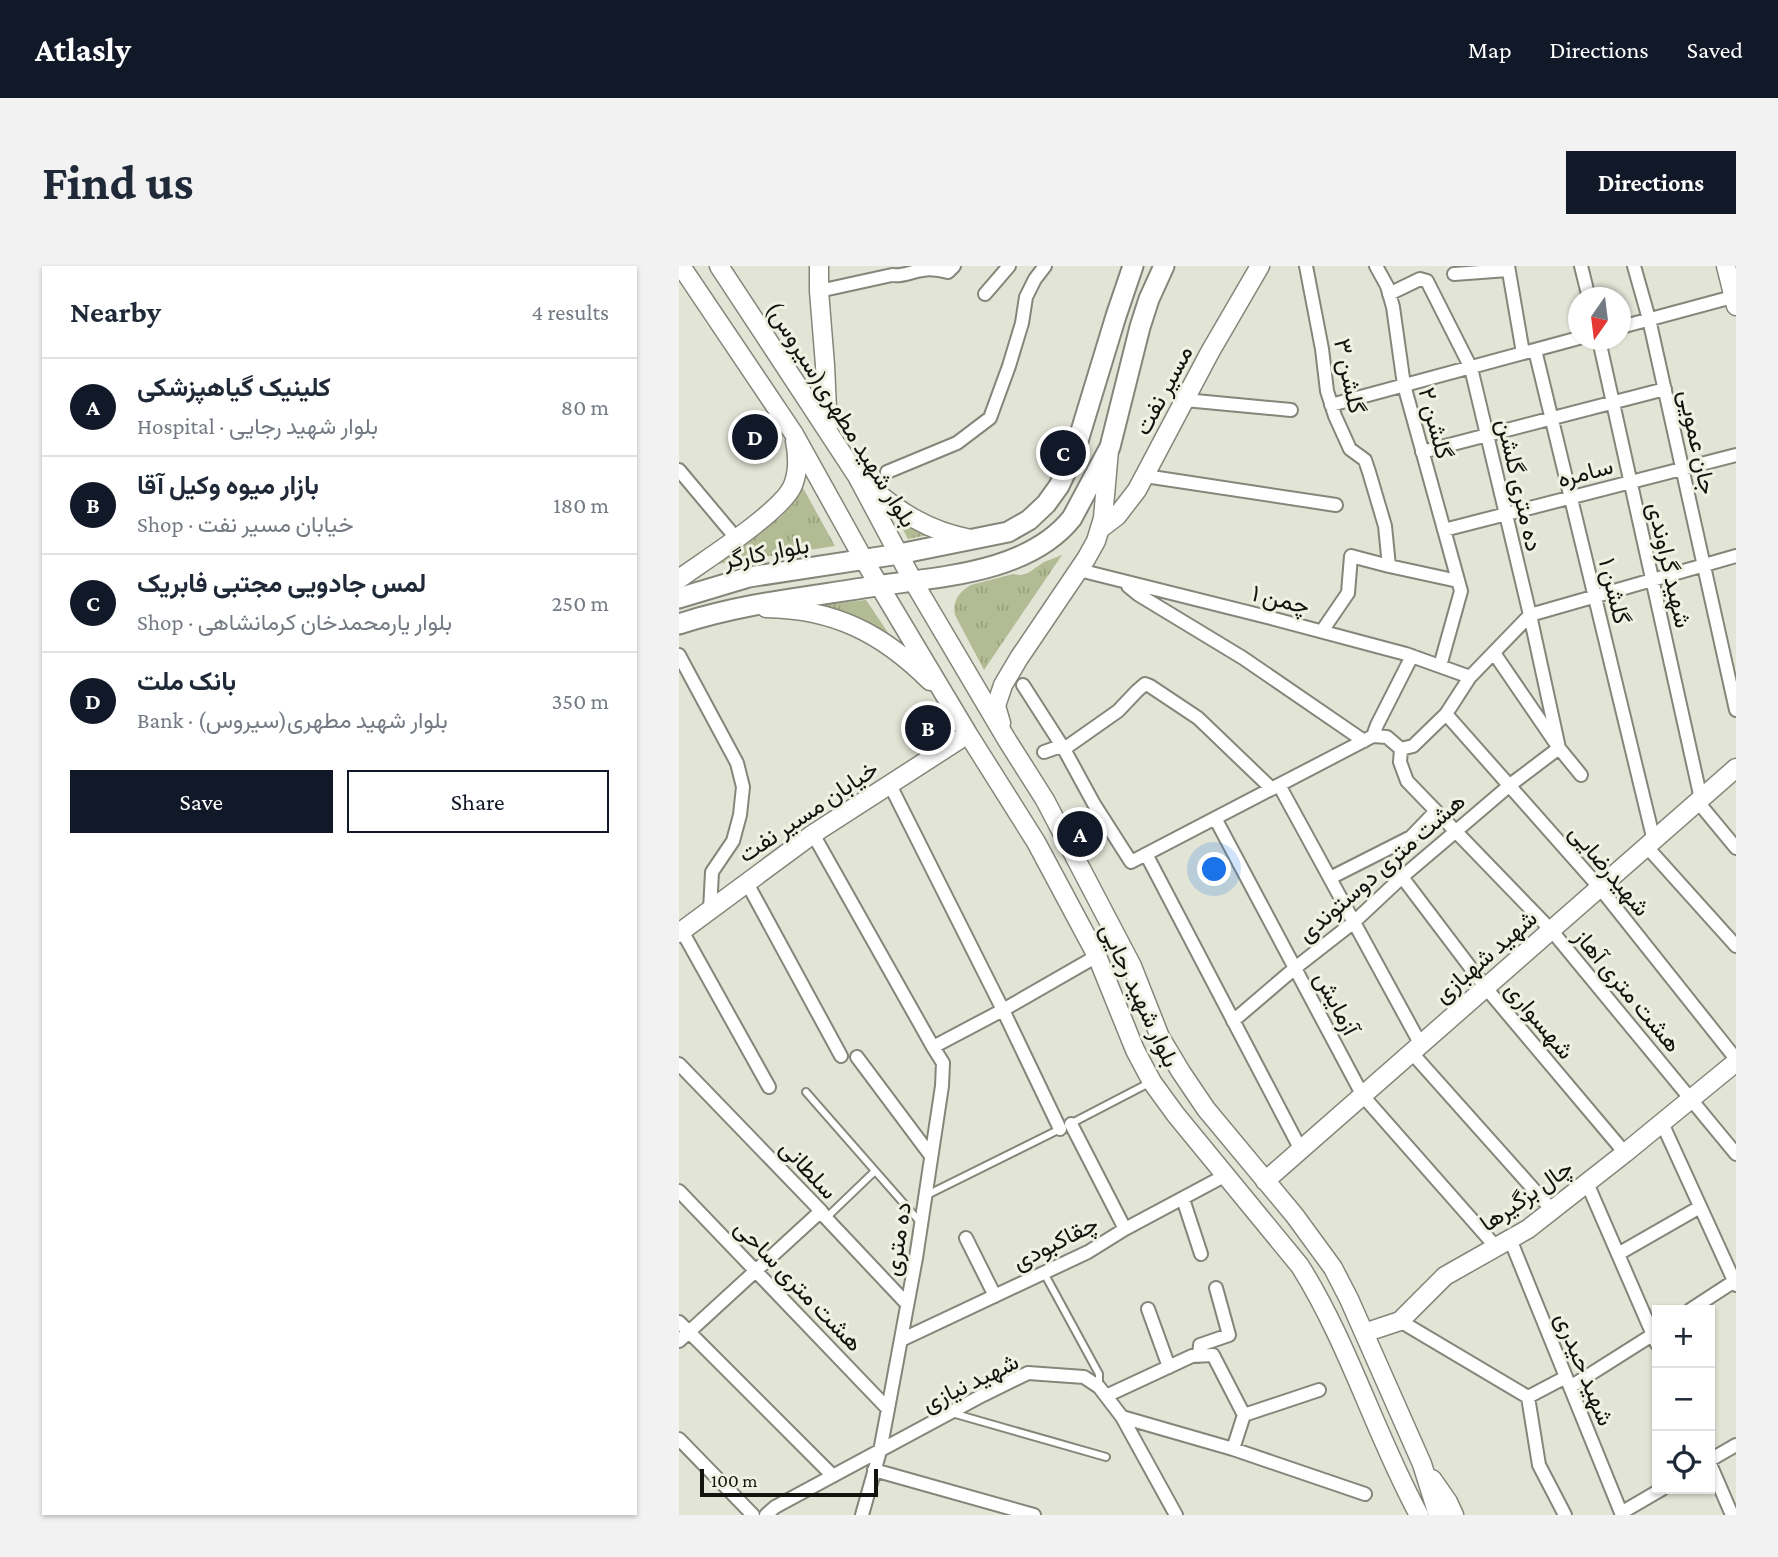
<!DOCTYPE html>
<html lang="en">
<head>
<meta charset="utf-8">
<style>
  :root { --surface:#fff; --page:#f2f2f3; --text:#1f2937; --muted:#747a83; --line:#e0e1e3; --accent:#111827 }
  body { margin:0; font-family:"Crimson Pro",Vazirmatn,serif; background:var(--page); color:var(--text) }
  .controls { position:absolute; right:21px; bottom:21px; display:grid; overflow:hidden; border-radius:0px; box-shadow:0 2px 5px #0004 }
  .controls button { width:63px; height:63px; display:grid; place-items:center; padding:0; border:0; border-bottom:2px solid var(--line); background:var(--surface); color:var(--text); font:35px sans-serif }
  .compass { position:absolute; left:889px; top:21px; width:63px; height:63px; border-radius:50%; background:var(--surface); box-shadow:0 2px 5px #0004; rotate:194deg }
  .scale { position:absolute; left:21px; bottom:18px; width:178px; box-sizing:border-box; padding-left:7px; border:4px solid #13140f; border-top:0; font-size:19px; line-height:24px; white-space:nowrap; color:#13140f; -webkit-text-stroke:5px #eff2e3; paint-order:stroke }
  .you { position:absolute; left:536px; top:604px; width:24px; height:24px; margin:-18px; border:5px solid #fff; border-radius:50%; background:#1a73e8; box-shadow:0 0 0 10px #1a73e833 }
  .badge { display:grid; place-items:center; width:46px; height:46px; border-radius:50%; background:var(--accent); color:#fff; font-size:23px; font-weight:700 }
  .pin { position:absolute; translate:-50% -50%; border:4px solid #fff; box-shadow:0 2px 7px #0006 }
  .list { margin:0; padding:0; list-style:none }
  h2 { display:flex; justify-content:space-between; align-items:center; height:91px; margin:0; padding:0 28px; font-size:30px }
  h2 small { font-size:23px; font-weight:400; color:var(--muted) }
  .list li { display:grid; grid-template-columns:46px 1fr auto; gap:21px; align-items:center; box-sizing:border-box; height:98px; padding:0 28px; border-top:2px solid var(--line) }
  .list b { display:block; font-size:26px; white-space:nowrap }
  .list p { margin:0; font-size:23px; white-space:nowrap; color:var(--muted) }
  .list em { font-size:23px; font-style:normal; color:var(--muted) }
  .actions { display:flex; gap:14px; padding:21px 28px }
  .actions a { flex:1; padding:16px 0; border:2px solid var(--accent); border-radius:0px; text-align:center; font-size:24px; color:var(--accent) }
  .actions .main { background:var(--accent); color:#fff }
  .icon { flex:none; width:38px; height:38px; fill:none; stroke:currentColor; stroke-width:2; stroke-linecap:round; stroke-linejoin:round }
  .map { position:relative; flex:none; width:1057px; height:1249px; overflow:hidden; border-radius:0px }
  header { display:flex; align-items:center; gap:42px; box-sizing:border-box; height:98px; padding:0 35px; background:var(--accent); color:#fff }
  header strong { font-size:33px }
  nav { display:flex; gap:38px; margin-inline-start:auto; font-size:24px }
  .intro { display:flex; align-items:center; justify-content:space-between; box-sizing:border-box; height:168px; padding:0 42px }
  h1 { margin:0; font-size:49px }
  .button { padding:18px 32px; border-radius:0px; background:var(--accent); color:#fff; font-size:24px; font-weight:700 }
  main { display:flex; gap:42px; padding:0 42px }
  aside { flex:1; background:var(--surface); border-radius:0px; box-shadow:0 2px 5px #0004 }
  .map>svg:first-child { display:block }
  .grass { fill:url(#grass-tufts) }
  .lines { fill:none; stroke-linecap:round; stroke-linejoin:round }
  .lane-casing { stroke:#838679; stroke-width:10 }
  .street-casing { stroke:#838679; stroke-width:16 }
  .secondary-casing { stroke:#838679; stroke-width:21 }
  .primary-casing { stroke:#838679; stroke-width:23 }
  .lane { stroke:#fff; stroke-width:6 }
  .street { stroke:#fff; stroke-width:12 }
  .secondary { stroke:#fff; stroke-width:18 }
  .primary { stroke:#fff; stroke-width:19 }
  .labels { text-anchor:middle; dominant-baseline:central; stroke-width:6; stroke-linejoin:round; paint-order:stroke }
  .street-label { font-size:24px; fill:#13140f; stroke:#eff2e3 }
</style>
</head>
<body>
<header>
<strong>Atlasly</strong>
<nav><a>Map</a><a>Directions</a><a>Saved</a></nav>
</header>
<div class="intro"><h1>Find us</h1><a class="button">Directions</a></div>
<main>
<aside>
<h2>Nearby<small>4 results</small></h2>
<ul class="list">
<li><span class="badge">A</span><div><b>کلینیک گیاهپزشکی</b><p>Hospital · بلوار شهید رجایی</p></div><em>80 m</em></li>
<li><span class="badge">B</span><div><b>بازار میوه وکیل آقا</b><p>Shop · خیابان مسیر نفت</p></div><em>180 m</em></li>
<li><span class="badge">C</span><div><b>لمس جادویی مجتبی فابریک</b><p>Shop · بلوار یارمحمدخان کرمانشاهی</p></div><em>250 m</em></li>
<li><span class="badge">D</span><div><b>بانک ملت</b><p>Bank · بلوار شهید مطهری(سیروس)</p></div><em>350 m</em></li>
</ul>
<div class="actions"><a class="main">Save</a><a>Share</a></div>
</aside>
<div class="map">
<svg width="1057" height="1249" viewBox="0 0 1057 1249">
  <defs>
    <pattern id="grass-tufts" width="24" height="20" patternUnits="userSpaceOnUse" patternTransform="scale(1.75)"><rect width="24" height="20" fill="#b3bb94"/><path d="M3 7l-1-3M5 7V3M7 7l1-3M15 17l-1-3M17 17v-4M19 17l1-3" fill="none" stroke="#99a07e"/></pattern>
  </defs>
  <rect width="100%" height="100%" fill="#e2e5d6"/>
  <path class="grass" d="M123 220 156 280 32 299 101 252 115 237Z
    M217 250 249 269 229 273Z
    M383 289 305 404 276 349C273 335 280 326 292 319L334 308 342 309 349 307 365 296Z
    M187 334 210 368 176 350 139 339Z"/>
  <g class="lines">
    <g class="lane-casing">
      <path id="lane" d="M127 826 241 956
        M393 857 470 817
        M248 929 383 862
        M147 952 196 905
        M365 1007 420 1108V1119
        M273 1147 427 1191"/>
    </g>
    <g class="street-casing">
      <path id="street" d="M627 0 643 83 648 125 656 150 671 183 686 194 690 206 706 260 710 300
        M697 0 708 20 714 41 725 119 782 325 761 400
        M829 0 844 87
        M902 0 910 32
        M955 0 970 53 1057 444
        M775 8 829 4
        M140 25 213 9C224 11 233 5 244 4 252 2 260 4 269 6L275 0
        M306 28 330 0
        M942 61 1057 30
        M920 74 1022 533
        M856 84 975 575
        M506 134 612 144
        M652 139 900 72
        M743 186 986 123
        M0 204 57 272
        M208 206 278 177 311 152 330 100 343 57 347 31 356 13 366 0
        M466 210 657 239
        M765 264 1057 189
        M400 304 592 352 727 388 791 411
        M449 320 460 329 564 392 685 475
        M643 365 669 327 672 290 710 300 779 315
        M815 387 880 482 902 509
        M0 389 58 497 64 521 61 549 54 575 33 606 31 644
        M344 419 385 483 439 445 458 425 466 418 471 420 519 452 593 523
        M767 448 921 622 1057 793
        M694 470 698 459 733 390
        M722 483 721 496 728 515 873 665 1057 888
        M365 486 379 481 385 483 415 538 452 596 694 470 708 471 722 483 734 480 767 448 791 411 851 349 1057 290
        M211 519 324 744 381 863
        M600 519 742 779
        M1019 536 1057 582
        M536 552 684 830 817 981
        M134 568 254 781
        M968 581 1057 680
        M467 588 622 884
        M723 611 807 722 946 887
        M651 612 732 571 757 545
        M68 617 162 790
        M3 665 90 821
        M554 755 616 702 675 656 723 611 776 566 831 519 880 482 851 349 792 102 748 15 741 13 710 28
        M733 787 873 944
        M178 791 252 890
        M0 798 142 945 147 952 228 1038
        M983 857 1057 1019
        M392 858 446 963
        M908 917 978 1078
        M0 925 209 1143
        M504 933 522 988
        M287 972 316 1030
        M831 973 943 1249
        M939 988 1021 941
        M469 1043 490 1101
        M1011 1044 1057 1014
        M721 1055 849 1131 887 1111
        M0 1056 154 1210
        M222 1074 409 986 446 963 547 909
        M0 1075 142 945
        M520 1090 521 1079 550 1069 537 1022
        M891 1121 978 1066
        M427 1130 513 1090 534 1089 565 1149
        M849 1131 860 1199 886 1249
        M443 1151 554 1183 686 1228
        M0 1173 74 1249
        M554 1183 565 1149 640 1124
        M1031 1194 1057 1179
        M1031 1198 1053 1249
        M195 1204 355 1249
        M942 1247 983 1223
        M87 1249 96 1241 304 1129 349 1107 405 1111 420 1121 443 1151 497 1249
        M183 1249 201 1185 209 1143 237 992 263 820 264 797 254 781 324 744 418 690"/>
    </g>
    <g class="secondary-casing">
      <path id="secondary" d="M2 0 115 168 185 294 289 468 357 576 418 690 456 784 473 816 497 849 621 1000C670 1078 696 1168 740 1249
        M40 0 178 210 234 315 328 474 366 534 453 700 481 771 502 806 527 843 616 950 654 1002 670 1033 743 1198 759 1249
        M140 0V25L146 99 149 166
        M1047 0 1057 40
        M185 216C219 245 248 265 292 273
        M421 263 438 250 458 224 531 86 581 0
        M0 313C26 294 104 245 114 219 120 204 119 190 116 175
        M87 342C155 343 203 367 251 415
        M322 457 317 440 324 419 340 392 407 293 417 275 424 252 430 184
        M0 667 134 568 289 468
        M586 915 1057 502
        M685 1067 721 1055 766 1010 849 963 946 887 1057 796
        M753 1213 769 1236 775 1249"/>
    </g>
    <g class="primary-casing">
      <path id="primary" d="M0 332 70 311 220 288 329 266 350 254 367 238 380 220 395 188 437 50 454 0
        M0 358C61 338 121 332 184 322 251 311 347 310 393 252L431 181 461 61 470 33 485 0"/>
    </g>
    <use href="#lane" class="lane"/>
    <use href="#street" class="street"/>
    <use href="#secondary" class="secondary"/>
    <use href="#primary" class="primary"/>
  </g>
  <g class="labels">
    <g class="street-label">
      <text transform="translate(671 110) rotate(78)">گلشن ۳</text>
      <text transform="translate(484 124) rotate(-62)">مسیر نفت</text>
      <text transform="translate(163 148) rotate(58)">بلوار شهید مطهری(سیروس)</text>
      <text transform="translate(757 157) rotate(75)">گلشن ۲</text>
      <text transform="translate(1019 176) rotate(78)">جان عمویی</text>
      <text transform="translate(906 206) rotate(-15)">سامره</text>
      <text transform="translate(841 219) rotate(77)">ده متری گلشن</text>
      <text transform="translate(87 286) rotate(-11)">بلوار کارگر</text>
      <text transform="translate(991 299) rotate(77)">شهید گراوندی</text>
      <text transform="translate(936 325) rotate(76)">گلشن ۱</text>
      <text transform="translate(602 333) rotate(14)">چمن ۱</text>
      <text transform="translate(129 545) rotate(-34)">خیابان مسیر نفت</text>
      <text transform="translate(702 601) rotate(-41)">هشت متری دوستوندی</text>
      <text transform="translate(931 604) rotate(50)">شهیدرضایی</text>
      <text transform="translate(806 690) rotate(-41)">شهید شهبازی</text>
      <text transform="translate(949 724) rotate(50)">هشت متری آهاز</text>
      <text transform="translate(461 729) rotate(65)">بلوار شهید رجایی</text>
      <text transform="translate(658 737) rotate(62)">آزمایش</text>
      <text transform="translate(861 754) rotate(50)">شهسواری</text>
      <text transform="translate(130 903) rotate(47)">سلطانی</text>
      <text transform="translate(847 929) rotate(-35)">چال بزگیرها</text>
      <text transform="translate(218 973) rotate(-81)">ده متری</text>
      <text transform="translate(376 976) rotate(-27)">چقاکبودی</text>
      <text transform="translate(120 1019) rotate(46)">هشت متری ساحی</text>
      <text transform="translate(906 1103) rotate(68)">شهید حیدری</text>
      <text transform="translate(291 1116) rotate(-26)">شهید نیازی</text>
    </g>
  </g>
</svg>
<div class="controls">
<button>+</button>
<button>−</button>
<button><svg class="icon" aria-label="locate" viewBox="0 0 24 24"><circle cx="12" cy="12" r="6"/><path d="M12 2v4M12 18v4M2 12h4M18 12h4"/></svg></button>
</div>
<svg class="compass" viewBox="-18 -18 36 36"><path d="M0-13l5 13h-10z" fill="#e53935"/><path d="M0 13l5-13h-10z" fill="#747a83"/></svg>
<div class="scale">100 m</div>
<div class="you"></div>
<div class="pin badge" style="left:401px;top:568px">A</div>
<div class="pin badge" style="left:249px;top:462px">B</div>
<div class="pin badge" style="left:384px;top:187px">C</div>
<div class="pin badge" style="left:76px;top:171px">D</div>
</div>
</main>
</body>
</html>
